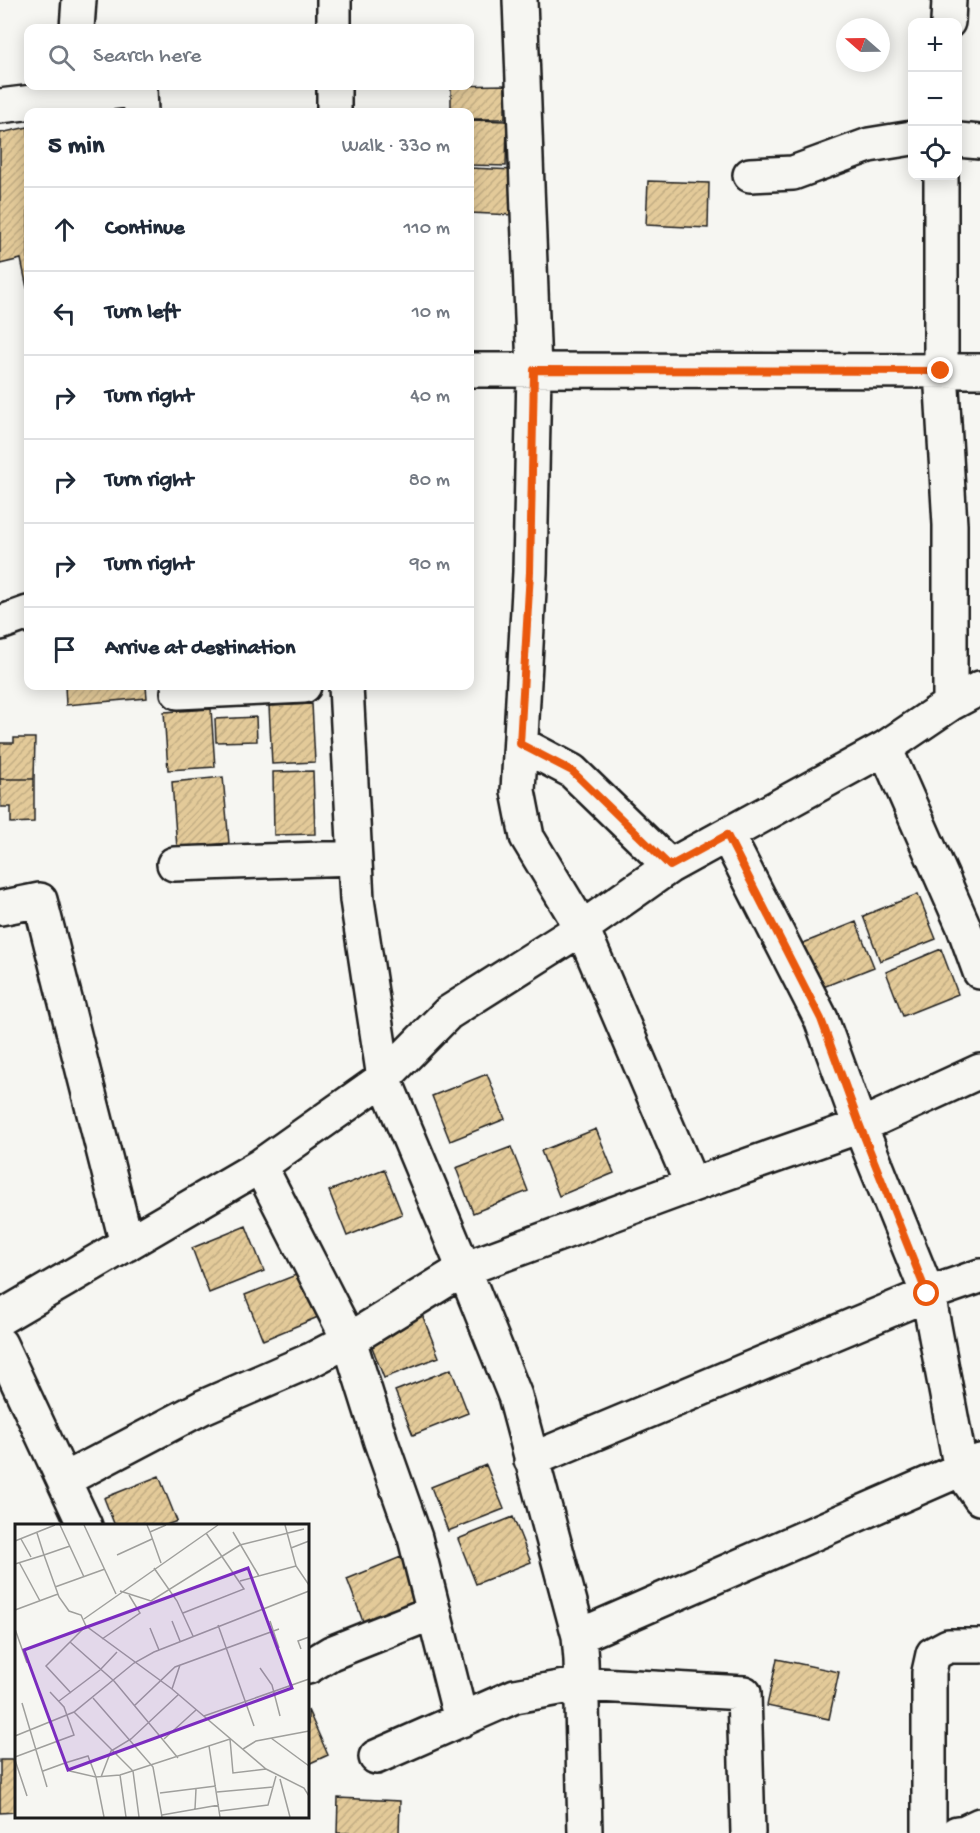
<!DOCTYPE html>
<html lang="en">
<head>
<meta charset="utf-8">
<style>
  :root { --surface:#fff; --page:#f6f6f7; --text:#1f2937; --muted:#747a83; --line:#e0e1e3 }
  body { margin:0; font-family:"Gochi Hand",sans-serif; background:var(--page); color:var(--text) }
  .controls { position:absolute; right:18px; top:18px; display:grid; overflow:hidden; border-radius:12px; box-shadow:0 3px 15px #0003 }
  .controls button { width:54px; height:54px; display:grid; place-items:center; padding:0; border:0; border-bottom:2px solid var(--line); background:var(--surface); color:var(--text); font:30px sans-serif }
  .compass { position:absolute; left:836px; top:18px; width:54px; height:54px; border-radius:50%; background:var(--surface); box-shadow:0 3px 15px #0003; rotate:290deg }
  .stop { position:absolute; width:18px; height:18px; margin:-14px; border:4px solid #ea580c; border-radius:50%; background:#fff }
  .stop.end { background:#ea580c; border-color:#fff; box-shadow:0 2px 6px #0008 }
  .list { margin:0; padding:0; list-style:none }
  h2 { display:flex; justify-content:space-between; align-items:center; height:78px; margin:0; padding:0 24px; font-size:26px }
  h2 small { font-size:20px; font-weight:400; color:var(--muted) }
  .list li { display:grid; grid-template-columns:39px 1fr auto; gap:18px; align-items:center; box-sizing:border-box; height:84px; padding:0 24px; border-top:2px solid var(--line) }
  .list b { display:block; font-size:22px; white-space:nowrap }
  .list em { font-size:20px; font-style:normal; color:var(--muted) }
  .icon { flex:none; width:33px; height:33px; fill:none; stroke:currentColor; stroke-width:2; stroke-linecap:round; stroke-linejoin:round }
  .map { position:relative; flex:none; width:980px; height:1833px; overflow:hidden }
  .search { position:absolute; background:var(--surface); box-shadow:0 3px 15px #0003; left:24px; top:24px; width:450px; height:66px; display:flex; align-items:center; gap:15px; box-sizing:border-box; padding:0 21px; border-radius:12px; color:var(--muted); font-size:22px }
  .panel { position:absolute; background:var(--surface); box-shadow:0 3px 15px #0003; left:24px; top:108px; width:450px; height:582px; border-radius:12px }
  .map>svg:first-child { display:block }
  .building { fill:url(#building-hatch); stroke:#1c1c1c; stroke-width:1.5 }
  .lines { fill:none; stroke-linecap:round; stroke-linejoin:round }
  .minor-casing { stroke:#1c1c1c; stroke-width:38 }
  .minor { stroke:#f6f6f2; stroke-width:33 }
  .route { stroke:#ea580c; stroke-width:8 }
  .inset-road { fill:none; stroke:#9f9f9c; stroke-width:1.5 }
  .view { fill:#7b2cbf; fill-opacity:0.15; stroke:#7b2cbf; stroke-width:3 }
  .inset-edge { fill:none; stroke:#1c1c1c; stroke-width:3 }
</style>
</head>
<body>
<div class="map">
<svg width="980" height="1833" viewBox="0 0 980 1833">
  <defs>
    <pattern id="building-hatch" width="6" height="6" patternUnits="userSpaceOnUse" patternTransform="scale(1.5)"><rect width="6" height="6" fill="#e3ca99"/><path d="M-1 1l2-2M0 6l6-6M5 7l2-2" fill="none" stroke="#c2ad83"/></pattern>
  </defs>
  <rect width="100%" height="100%" fill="#f6f6f2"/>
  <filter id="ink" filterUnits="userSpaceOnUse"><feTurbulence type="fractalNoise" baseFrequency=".0167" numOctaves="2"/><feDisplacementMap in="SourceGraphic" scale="12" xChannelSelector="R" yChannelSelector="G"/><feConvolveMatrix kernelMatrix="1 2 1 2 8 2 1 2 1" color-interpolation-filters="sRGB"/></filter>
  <g filter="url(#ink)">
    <path class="building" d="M505 85V119H470V112H451V86Z
      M470 120 507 121 506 166 470 165Z
      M28 127V288H27L21 259 0 264V133Z
      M470 168 514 170 513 215 470 213Z
      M648 181 709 183 708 228 646 225Z
      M65 686H146L147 698 66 705Z
      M312 704 315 762 272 764 269 706Z
      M211 709 215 767 168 770 164 712Z
      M256 717 257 741 216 742 215 719Z
      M14 738H35L34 779H0V743H14Z
      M313 771 315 834 274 835 273 772Z
      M223 777 229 843 177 848 172 782Z
      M0 779H34V822L11 823V807H1Z
      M918 894 936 939 880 961 863 916Z
      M856 922 874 967 818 989 801 944Z
      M941 949 958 994 903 1016 886 972Z
      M487 1074 505 1119 450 1141 432 1096Z
      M596 1129 614 1173 559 1196 541 1151Z
      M511 1147 528 1191 473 1213 456 1168Z
      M384 1169 402 1214 347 1236 329 1191Z
      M246 1226 264 1271 209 1293 192 1248Z
      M301 1273 318 1317 263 1340 245 1295Z
      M421 1312 439 1357 384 1378 367 1334Z
      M451 1369 468 1413 413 1435 395 1391Z
      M486 1465 504 1509 448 1531 431 1487Z
      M159 1476 177 1521 164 1526H115L104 1498Z
      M513 1517 531 1562 476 1584 458 1539Z
      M401 1557 419 1601 364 1624 347 1579Z
      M777 1659 839 1672 829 1719 767 1706Z
      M308 1710 328 1755 308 1764Z
      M0 1760H13L16 1783V1812L0 1813Z
      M338 1798 400 1801 399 1833H337Z"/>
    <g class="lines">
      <g class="minor-casing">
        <path id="minor" d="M520 0 534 370 530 572 518 791 527 837 582 928 692 1185
          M948 22 949 0
          M77 28 79 0
          M334 28V0
          M0 106 140 89 141 112
          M334 112V86
          M958 140 980 142
          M750 175 793 173 869 145 912 138
          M941 176V371L950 525V704
          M470 370 980 371
          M0 623 28 613
          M346 686 357 900 384 1078 464 1269 515 1396 579 1636 581 1660 585 1833
          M178 692 304 686
          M521 744 572 771 670 866
          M885 748 963 925 980 972
          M727 835 821 1019 860 1126 928 1294 961 1470 980 1498
          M174 864 354 858
          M0 908 40 900 127 1244
          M260 1166 349 1340 381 1442 415 1538 461 1720
          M0 1318 260 1166 384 1078 448 1013 582 928 670 866 885 748 950 704 980 688
          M0 1344 85 1526
          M531 1460 928 1294 980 1276
          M64 1480 203 1407 311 1360 349 1340 464 1269 692 1185 860 1126 980 1071
          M579 1636 980 1461
          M308 1667 331 1653 434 1612
          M376 1757 515 1696 581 1684 744 1693 748 1833
          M929 1833V1672L933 1654 948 1646H980
          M957 1833 965 1832 980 1825"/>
      </g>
      <use href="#minor" class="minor"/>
    </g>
  </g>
  <g class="lines" filter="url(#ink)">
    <path class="route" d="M927 1294 860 1126 821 1019 727 835 670 866 572 771 520 744 530 572 534 370 941 371"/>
  </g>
  <g transform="translate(15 1524)">
    <rect width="294" height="294" fill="#f6f6f2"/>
    <path class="inset-road" d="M45 1 69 53M69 1 101 70M132 1 135 8 151 1M270 1 281 42 294 61M135 8 146 39M218 8 244 52M22 9 29 31 55 22M6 15 16 33M0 17 40 1M276 24 294 17M102 31 137 15M4 38 25 77M0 40 29 31 44 73 54 87 66 91 71 102 157 165 251 245 289 264 294 272M139 44 162 77 178 112M225 57 281 42M40 63 90 45M105 67 136 77 225 21 289 5M0 86 43 70M168 89 229 65 191 9M69 95 203 1M157 97 165 117M255 97 264 124M203 101 239 202M135 104 144 126M0 105 12 139M87 115 125 89 114 71M55 118 99 157 163 234M286 125 283 117 294 113M245 144 257 161 265 192M157 165 165 141M56 169 31 142 71 102M78 174 138 243 147 293M44 177 85 146 102 128M7 179 32 263M119 182 160 143 264 105M59 188 118 247 124 293M189 192 294 155M0 212 59 188 119 139 139 128 294 67M256 214 294 242M149 215 181 186M194 222 205 293M228 225 241 217 294 207M0 233 59 211 49 183 35 168M0 236 12 272M28 247 50 239M105 251 111 293M86 253 96 227 116 215 164 170M265 255 275 293M202 268 258 263 261 252M145 269 201 262M180 285 181 265M205 287 253 281 258 263M147 291 204 281M89 293 81 253 55 247 50 239 73 232 81 253 105 251 215 215 218 249 251 245"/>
    <path class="view" d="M233 44 277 164 53 246 9 126Z"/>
    <rect width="294" height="294" class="inset-edge"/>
  </g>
</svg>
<div class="controls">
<button>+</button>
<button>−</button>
<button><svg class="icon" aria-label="locate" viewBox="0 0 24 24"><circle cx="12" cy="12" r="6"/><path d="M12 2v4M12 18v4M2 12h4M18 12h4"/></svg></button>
</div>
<svg class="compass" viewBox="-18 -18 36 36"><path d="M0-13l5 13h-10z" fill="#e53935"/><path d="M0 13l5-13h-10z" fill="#747a83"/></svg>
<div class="stop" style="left:927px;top:1294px"></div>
<div class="stop end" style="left:941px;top:371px"></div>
<div class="search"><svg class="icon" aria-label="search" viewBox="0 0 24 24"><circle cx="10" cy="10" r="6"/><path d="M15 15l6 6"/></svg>Search here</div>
<section class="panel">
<h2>5 min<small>Walk · 330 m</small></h2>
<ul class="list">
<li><svg class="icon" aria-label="ahead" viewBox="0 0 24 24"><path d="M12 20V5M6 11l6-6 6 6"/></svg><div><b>Continue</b></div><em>110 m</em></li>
<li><svg class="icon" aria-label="left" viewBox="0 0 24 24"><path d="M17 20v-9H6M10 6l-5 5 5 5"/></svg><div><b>Turn left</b></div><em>10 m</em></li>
<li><svg class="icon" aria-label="right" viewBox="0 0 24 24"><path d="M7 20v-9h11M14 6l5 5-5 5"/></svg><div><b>Turn right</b></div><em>40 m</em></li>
<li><svg class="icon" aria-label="right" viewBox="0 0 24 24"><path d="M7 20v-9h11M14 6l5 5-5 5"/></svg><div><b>Turn right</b></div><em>80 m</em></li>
<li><svg class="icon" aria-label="right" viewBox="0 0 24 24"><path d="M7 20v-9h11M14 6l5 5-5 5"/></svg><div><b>Turn right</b></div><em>90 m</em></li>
<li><svg class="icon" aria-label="arrive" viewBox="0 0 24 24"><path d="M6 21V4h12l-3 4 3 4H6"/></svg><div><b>Arrive at destination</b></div></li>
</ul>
</section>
</div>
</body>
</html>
